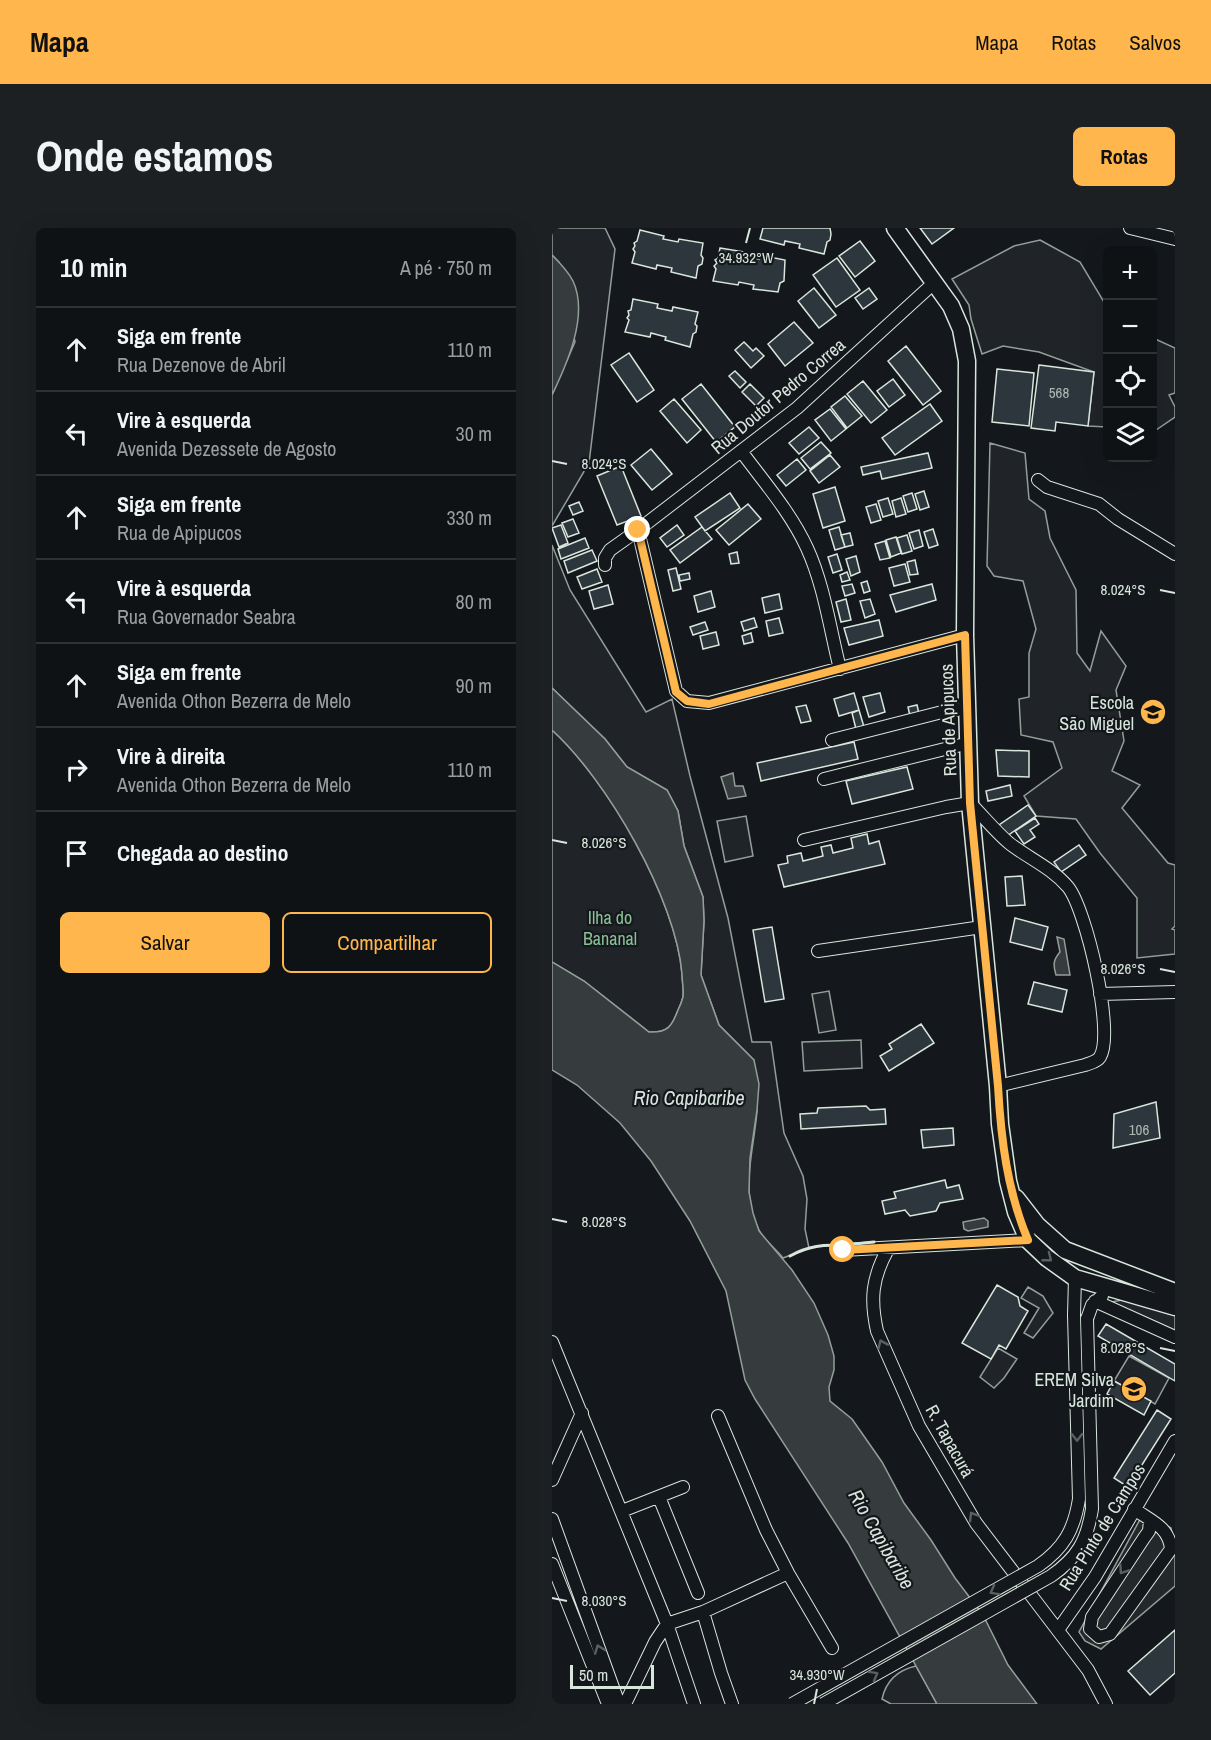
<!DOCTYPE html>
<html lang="pt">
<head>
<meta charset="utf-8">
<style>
  :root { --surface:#0f1215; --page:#1d2022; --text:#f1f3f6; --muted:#9b9ea0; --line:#2f3234; --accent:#ffb74d }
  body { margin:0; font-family:"Archivo Narrow",sans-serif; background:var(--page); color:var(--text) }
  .controls { position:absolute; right:18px; top:18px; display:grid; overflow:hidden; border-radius:9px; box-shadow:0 6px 24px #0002 }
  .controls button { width:54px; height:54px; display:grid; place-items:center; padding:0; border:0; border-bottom:2px solid var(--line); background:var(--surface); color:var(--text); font:30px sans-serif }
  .scale { position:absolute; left:18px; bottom:15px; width:84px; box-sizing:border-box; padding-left:6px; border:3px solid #d8e6dc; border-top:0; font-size:16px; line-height:21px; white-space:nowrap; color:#d8e6dc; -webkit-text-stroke:4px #14181c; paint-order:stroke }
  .stop { position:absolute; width:18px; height:18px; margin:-14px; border:4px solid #ffb74d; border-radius:50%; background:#fff }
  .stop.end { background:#ffb74d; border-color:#fff; box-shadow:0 2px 6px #0008 }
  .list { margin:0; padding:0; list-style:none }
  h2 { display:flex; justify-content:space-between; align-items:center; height:78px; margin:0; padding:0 24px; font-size:26px }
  h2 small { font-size:20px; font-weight:400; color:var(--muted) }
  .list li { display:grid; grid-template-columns:39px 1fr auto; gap:18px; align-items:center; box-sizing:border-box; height:84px; padding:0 24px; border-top:2px solid var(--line) }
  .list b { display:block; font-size:22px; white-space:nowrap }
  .list p { margin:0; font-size:20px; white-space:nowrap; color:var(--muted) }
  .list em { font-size:20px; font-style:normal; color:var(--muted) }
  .actions { display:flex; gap:12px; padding:18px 24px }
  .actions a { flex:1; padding:14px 0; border:2px solid var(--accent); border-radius:9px; text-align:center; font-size:21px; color:var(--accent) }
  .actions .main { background:var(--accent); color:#111 }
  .icon { flex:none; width:33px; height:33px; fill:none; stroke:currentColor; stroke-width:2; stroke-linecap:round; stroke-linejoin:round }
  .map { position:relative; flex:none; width:623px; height:1476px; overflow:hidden; border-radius:9px }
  header { display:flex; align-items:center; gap:36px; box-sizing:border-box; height:84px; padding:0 30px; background:var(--accent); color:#111 }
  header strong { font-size:28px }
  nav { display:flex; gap:33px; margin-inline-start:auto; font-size:21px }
  .intro { display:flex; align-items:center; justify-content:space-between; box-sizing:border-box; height:144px; padding:0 36px }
  h1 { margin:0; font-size:42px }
  .button { padding:15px 27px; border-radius:9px; background:var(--accent); color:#111; font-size:21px; font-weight:700 }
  main { display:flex; gap:36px; padding:0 36px }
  aside { flex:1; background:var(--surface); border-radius:9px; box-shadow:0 6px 24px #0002 }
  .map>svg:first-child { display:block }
  .green { fill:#202428; stroke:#939e99; stroke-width:1.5 }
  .parking { fill:#24282b; stroke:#939e99; stroke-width:1.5 }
  .water { fill:#363b3e; stroke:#939e99; stroke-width:1.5 }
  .building { fill:#2c363c; stroke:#d8e6dc; stroke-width:1.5 }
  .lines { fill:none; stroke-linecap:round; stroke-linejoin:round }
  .minor-casing { stroke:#d8e6dc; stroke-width:14 }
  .major-casing { stroke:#d8e6dc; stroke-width:19 }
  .minor { stroke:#14181c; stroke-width:12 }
  .major { stroke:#14181c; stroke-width:16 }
  .minor-bridge-casing { stroke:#d8e6dc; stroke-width:14; stroke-linecap:butt }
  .minor-bridge { stroke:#14181c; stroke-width:12 }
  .wall { stroke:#d8e6dc; stroke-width:3 }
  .oneway { stroke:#59605f }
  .route { stroke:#ffb74d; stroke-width:8 }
  .ticks { fill:none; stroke:#d8e6dc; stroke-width:2 }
  .labels { text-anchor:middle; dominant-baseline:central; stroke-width:4.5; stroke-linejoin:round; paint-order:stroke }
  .number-label { font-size:15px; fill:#adbab4 }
  .street-label { font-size:18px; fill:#d8e6dc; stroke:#14181c }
  .poi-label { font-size:18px; fill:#d8e6dc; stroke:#14181c; text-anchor:end }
  .park-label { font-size:18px; fill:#8ac095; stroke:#14181c }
  .water-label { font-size:20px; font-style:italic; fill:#d8e6dc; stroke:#14181c }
  .ticks-label { font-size:15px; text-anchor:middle; fill:#d8e6dc; stroke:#14181c; stroke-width:4.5; stroke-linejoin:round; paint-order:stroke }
</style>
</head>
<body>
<header>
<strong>Mapa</strong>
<nav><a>Mapa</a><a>Rotas</a><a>Salvos</a></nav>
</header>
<div class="intro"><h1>Onde estamos</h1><a class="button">Rotas</a></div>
<main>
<aside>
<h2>10 min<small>A pé · 750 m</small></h2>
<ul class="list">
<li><svg class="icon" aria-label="ahead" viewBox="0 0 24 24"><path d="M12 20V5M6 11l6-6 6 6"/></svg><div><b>Siga em frente</b><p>Rua Dezenove de Abril</p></div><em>110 m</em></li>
<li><svg class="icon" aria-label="left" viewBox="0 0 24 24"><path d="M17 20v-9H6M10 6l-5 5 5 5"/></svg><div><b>Vire à esquerda</b><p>Avenida Dezessete de Agosto</p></div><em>30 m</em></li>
<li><svg class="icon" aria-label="ahead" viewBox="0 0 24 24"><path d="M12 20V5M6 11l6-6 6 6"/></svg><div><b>Siga em frente</b><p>Rua de Apipucos</p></div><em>330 m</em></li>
<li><svg class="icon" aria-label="left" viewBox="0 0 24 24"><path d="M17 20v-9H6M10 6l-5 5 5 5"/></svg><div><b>Vire à esquerda</b><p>Rua Governador Seabra</p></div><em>80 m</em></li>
<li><svg class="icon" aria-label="ahead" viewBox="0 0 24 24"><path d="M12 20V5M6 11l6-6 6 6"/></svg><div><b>Siga em frente</b><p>Avenida Othon Bezerra de Melo</p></div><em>90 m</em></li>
<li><svg class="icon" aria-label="right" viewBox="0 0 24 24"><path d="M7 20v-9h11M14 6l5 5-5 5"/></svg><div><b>Vire à direita</b><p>Avenida Othon Bezerra de Melo</p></div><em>110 m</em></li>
<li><svg class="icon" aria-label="arrive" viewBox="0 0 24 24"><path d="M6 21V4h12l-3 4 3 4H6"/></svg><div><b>Chegada ao destino</b></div></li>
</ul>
<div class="actions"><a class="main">Salvar</a><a>Compartilhar</a></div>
</aside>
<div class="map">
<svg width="623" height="1476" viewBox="0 0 623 1476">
  <rect width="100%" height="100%" fill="#14181c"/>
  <path class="green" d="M0 0H53L63 21 37 235 0 298V167L23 114 7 34 0 27Z
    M488 12 528 34 555 79V199L536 198 542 144 487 124 451 118 430 126 419 91 417 77 400 51 462 18Z
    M601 110 623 120V165L617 167 623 179V189L604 202H600Z
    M438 215 473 225 477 271 493 283 498 310 524 362 525 425 538 443 549 403 574 438 564 462 572 513 560 543 588 557 570 580 616 635 623 637V698L620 701 623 702V726L585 730V670L548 625 524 591 484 588 472 568 510 540 501 514 469 507 467 471 477 469V425L484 401 471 353 442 348 435 338Z
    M0 317 18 362 94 484 120 471 138 548 176 690 200 814H219L232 905 251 948 255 971 253 1001 257 1020 231 1030C224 1021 212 1012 207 1002 187 964 202 923 205 883 206 867 203 849 202 832L167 797 149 747 152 693 151 669 132 618 126 583 115 562 75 539 53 511 0 460Z
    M0 502C55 552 124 671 130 746 130 753 132 762 131 769 130 773 128 778 126 782 120 798 116 805 97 804L32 753 0 734Z
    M194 588 201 628 173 634 165 593Z
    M277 763 284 802 267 805 260 766Z
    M309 812 310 840 252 843 250 814Z
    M476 1059 491 1068 501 1085 481 1110 472 1105 487 1080 469 1070Z
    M570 1072 623 1084V1109L559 1074Z
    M446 1120 465 1131 452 1150 442 1160 428 1149Z
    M577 1128 617 1150 603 1176 562 1153Z
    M364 1438 385 1476H339L330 1471C334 1453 346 1442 364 1438Z"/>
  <path class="parking" d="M592 1284 619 1300 623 1321V1358L549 1421 533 1413 527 1404Z"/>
  <path class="water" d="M0 27C7 34 16 43 21 53 37 87 15 136 0 167Z
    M0 460 53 511 75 539 115 562 126 583 132 618 151 669 152 693 149 747 167 797 202 832 207 856 205 882 198 930 197 964 201 985 207 1003 240 1042 262 1075 276 1107 282 1128V1142L277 1159 278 1173 300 1191 307 1201 330 1234 352 1275 379 1312 403 1350 431 1387 456 1437 485 1476H385L296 1315 203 1171 193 1152 174 1063 138 993 99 933 68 895 25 857 0 842V734L32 753 97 804C116 805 120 798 126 782 128 778 130 773 131 769 132 762 130 753 130 746 124 671 55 552 0 502Z
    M181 545 183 558H191L194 568 176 571 169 549Z
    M505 709 512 711 518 747H504C501 737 501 732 508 724Z
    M432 990 436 993V999L416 1003 412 1001 411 994Z"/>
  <path class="building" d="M211 0H278L279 6 278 12 275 14 272 26 247 20 248 16 233 13 232 17 208 11Z
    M368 0H402L380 16Z
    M88 2 112 8 111 11 126 14 127 11 151 15 149 27 151 30 150 36 146 38 144 50 119 44 120 40 105 37 104 41 80 35 83 24 81 21 83 18 82 15 85 13Z
    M308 13 323 33 303 49 287 28Z
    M168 20 193 24 192 28 207 31 208 27 233 32 232 53 228 55 226 64 201 61 202 57 187 54 186 57 161 53 164 41 162 38 165 35 163 32 166 30Z
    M285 30 308 62 284 79 261 47Z
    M262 60 284 87 267 100 246 73Z
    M317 60 325 71 311 81 303 70Z
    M81 71 106 76 105 80 120 83 121 79 146 84 143 96 145 98 144 104 141 106 138 119 113 112 114 109 99 105 98 109 73 104 77 92 75 90 77 87 76 83 79 82Z
    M242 94 261 115 233 138 216 116Z
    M192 114 201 123 204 120 212 128 199 140 183 122Z
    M354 118 389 163 371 177 336 133Z
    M77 125 102 162 85 174 59 137Z
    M487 137 542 144 536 198 504 194 503 203 479 200Z
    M445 141 482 145 477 198 440 194Z
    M183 143 194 154 188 160 177 148Z
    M341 151 353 167 337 179 325 163Z
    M311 153 335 182 319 195 295 166Z
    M149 156 183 199 164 214 130 171Z
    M198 156 212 170 204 178 190 164Z
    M293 168 310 188 295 200 279 179Z
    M122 171 149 202 135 215 108 183Z
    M378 176 390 193 343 227 330 210Z
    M278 181 294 201 279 213 263 192Z
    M257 199 267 210 247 226 237 215Z
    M269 214 279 225 258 241 249 230Z
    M99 221 120 246 100 262 79 237Z
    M376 225 380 240 330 251 328 243 311 247 309 239Z
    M278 227 288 239 267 255 258 243Z
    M245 231 254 242 234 258 225 247Z
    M69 238 89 288 65 297 45 248Z
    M283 259 293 293 271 300 261 266Z
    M372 263 377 279 368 282 363 266Z
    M178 265 188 280 153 303 143 289Z
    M360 265 365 281 356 284 351 268Z
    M336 270 341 286 331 289 326 273Z
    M349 270 354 286 344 289 340 273Z
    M27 274 31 283 21 287 17 278Z
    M196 276 209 291 177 317 164 302Z
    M324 276 329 292 319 295 314 279Z
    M21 291 27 305 16 309 10 295Z
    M9 297 16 315 7 319 0 300Z
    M125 297 132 307 115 319 108 310Z
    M150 299 160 311 128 335 118 322Z
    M287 299 293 319 283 322 277 302Z
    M381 301 386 317 377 320 372 304Z
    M367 302 371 318 362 321 357 305Z
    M298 305 301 317 293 319 289 307Z
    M355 307 360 323 350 326 345 310Z
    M344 309 349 325 339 329 334 312Z
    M33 310 37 320 9 331 6 321Z
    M333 313 338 330 328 332 323 316Z
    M40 322 45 333 16 345 12 333Z
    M185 324 187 335 179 336 177 326Z
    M285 326 290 342 281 345 276 329Z
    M304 328 308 344 299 348 294 331Z
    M363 332 366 346 358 347 355 334Z
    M353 336 358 354 342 358 337 340Z
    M124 340 129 361 121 363 116 342Z
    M45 341 50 354 30 361 25 349Z
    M295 344 298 352 290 354 288 347Z
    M137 345 138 351 128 353 127 347Z
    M315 353 318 363 312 365 309 355Z
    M300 356 303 365 293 368 290 358Z
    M380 356 384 372 344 384 338 367Z
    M56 357 61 376 42 381 37 363Z
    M159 363 163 379 146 384 142 368Z
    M227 366 230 381 213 385 210 370Z
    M294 371 299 392 289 394 284 374Z
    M318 371 323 386 313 390 308 373Z
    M202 390 205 399 192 403 189 394Z
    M227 390 231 405 217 408 214 393Z
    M327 392 331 408 297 417 292 400Z
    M153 394 156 402 141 407 138 399Z
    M164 404 167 417 151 421 148 408Z
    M199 405 201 414 192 416 190 408Z
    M302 465 307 482 287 488 282 471Z
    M328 465 333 484 317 489 311 469Z
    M254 477 259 493 249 495 244 479Z
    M365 477 367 486 358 488 356 479Z
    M307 482 312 499 304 501 300 485Z
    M302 514 306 531 209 553 205 535Z
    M444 522 477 523V549L446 548Z
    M355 539 361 561 300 576 294 553Z
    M458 557 460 568 436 573 434 563Z
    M476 577 484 588 455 608 447 597Z
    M483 590 487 596 478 602 483 609 472 616 463 603Z
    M315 606 317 616 327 613 333 636 232 659 226 637 236 635 235 628 249 625 251 633 271 628 269 619 279 617 281 625 301 620 299 610Z
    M527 617 534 627 509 644 502 634Z
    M470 648 473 677 455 678 453 649Z
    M463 690 496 699 490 722 458 714Z
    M220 699 232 771 213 774 201 702Z
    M482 754 515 762 510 784 476 776Z
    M369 796 382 815 337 843 328 828 340 821 337 816Z
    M604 874 608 910 561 920 562 886Z
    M314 878 318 882 333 881 334 896 249 901 248 886 265 885 266 880Z
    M401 900 402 917 371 920 369 902Z
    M393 952 395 960 407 957 411 971 388 975 384 983 358 988 353 982 333 986 330 973 344 970 342 964Z
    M445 1057 466 1069 468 1078 476 1083 454 1121 447 1117 439 1131 410 1115Z
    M554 1096 623 1136V1153L546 1108Z
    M562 1153 599 1173 592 1187 555 1166Z
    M605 1182 619 1191 576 1259 562 1250Z
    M623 1402V1445L598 1467 576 1443Z"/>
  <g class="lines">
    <g class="minor-casing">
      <path id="minor" d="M578 0 623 11
        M189 223C212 254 239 285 255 320 272 357 278 401 288 441
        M486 252 495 259 547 276 566 291 623 326
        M86 302 124 463 135 473 157 475 413 407
        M53 337V330L58 322 86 302 245 180 383 54
        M280 512 394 483 416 480
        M272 551 417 515
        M252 612 394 579 418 575C431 588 443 603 457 615 476 630 500 640 516 659 534 681 563 805 548 829 545 834 538 835 533 837L446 858
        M266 723 430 699
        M548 766 623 764
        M336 1021C320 1050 318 1071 325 1103L367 1198 424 1295 536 1442 554 1476
        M291 1022 476 1012
        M543 1073 623 1109
        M522 1087 523 1050
        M535 1091 540 1077 550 1068
        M0 1114 115 1396 142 1476
        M166 1188 214 1302 236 1345 280 1420
        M0 1252 30 1185
        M107 1269 146 1365
        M582 1281C599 1293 617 1299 619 1321L558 1406 547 1409 538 1401 540 1389 592 1310 597 1303 598 1292
        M70 1283 131 1259
        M0 1291 67 1476
        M0 1336 56 1476
        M151 1384 169 1445 180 1476
        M506 1402 543 1349 623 1213
        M73 1476 103 1414 115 1396 151 1384 236 1345"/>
    </g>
    <g class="major-casing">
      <path id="major" d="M343 0 399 78 409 101 415 133 413 407 418 575 446 858 448 896 456 953 464 984 476 1012 495 1030 523 1050 623 1079
        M464 970 485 997 513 1022 623 1064"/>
    </g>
    <use href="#minor" class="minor"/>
    <use href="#major" class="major"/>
    <g class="minor-bridge-casing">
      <path id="minor-bridge" d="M240 1476 486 1338C512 1320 522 1302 527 1271L522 1087
        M271 1476 499 1348C525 1330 535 1313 540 1281L535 1091"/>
    </g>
    <use href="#minor-bridge" class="minor-bridge"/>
    <path class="wall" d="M302 1016 322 1014
      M238 1028C256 1018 272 1016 293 1018"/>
  </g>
  <defs><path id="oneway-chevron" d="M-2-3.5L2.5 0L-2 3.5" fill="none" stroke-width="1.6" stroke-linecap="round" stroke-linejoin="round" transform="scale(1.5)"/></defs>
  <g class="oneway">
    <use href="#oneway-chevron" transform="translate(496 1030) rotate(38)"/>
    <use href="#oneway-chevron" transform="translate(330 1116) rotate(-114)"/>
    <use href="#oneway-chevron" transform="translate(525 1209) rotate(89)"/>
    <use href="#oneway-chevron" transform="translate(421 1288) rotate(-122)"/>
    <use href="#oneway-chevron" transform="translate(571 1342) rotate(124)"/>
    <use href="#oneway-chevron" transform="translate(442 1363) rotate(151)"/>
    <use href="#oneway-chevron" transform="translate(47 1421) rotate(-110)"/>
    <use href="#oneway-chevron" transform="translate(322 1447) rotate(-29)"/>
  </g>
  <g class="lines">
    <path class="route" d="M86 302 124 464 135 473 157 476 413 407 418 575 446 858C449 911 455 962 476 1012L291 1022"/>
  </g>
  <path class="ticks" d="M194 15 198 0M0 233 15 236M608 362 623 365M0 612 15 615M608 741 623 744M0 991 15 994M608 1120 623 1123M0 1370 15 1373M262 1476 265 1461"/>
  <defs>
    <g id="school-disc" transform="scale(1.35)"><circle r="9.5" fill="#ffb74d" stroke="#14181c"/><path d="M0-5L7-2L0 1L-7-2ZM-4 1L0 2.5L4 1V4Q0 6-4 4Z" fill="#111"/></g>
  </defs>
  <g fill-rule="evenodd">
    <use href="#school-disc" x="601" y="484"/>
    <use href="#school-disc" x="582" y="1161"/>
  </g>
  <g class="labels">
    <g class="number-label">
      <text x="507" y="164">568</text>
      <text x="587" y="901">106</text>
    </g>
    <g class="street-label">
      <text transform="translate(226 168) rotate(-40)">Rua Doutor Pedro Correa</text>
      <text transform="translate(396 492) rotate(-92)">Rua de Apipucos</text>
      <text transform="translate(398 1213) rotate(61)">R. Tapacurá</text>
      <text transform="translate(550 1299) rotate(-58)">Rua Pinto de Campos</text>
    </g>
    <g class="poi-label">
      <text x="582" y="474">Escola<tspan x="582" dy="21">São Miguel</tspan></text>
      <text x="562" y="1151">EREM Silva<tspan x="562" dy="21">Jardim</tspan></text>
    </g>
    <g class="park-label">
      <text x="58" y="689">Ilha do<tspan x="58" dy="21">Bananal</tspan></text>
    </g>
    <g class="water-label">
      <text x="137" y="869">Rio Capibaribe</text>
      <text transform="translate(330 1311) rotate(60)">Rio Capibaribe</text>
    </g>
  </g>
  <g class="ticks-label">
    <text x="194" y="35">34.932°W</text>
    <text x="52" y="241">8.024°S</text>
    <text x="571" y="367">8.024°S</text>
    <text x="52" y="620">8.026°S</text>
    <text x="571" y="746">8.026°S</text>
    <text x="52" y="999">8.028°S</text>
    <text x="571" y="1125">8.028°S</text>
    <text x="52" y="1378">8.030°S</text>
    <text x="265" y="1452">34.930°W</text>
  </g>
</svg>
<div class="controls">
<button>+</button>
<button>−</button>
<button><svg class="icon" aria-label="locate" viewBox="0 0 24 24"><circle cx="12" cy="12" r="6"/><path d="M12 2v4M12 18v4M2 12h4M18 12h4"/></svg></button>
<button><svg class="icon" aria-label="layers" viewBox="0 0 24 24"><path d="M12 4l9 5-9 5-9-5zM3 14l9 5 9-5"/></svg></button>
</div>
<div class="scale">50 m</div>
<div class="stop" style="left:291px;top:1022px"></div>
<div class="stop end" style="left:86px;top:302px"></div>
</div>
</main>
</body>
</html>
